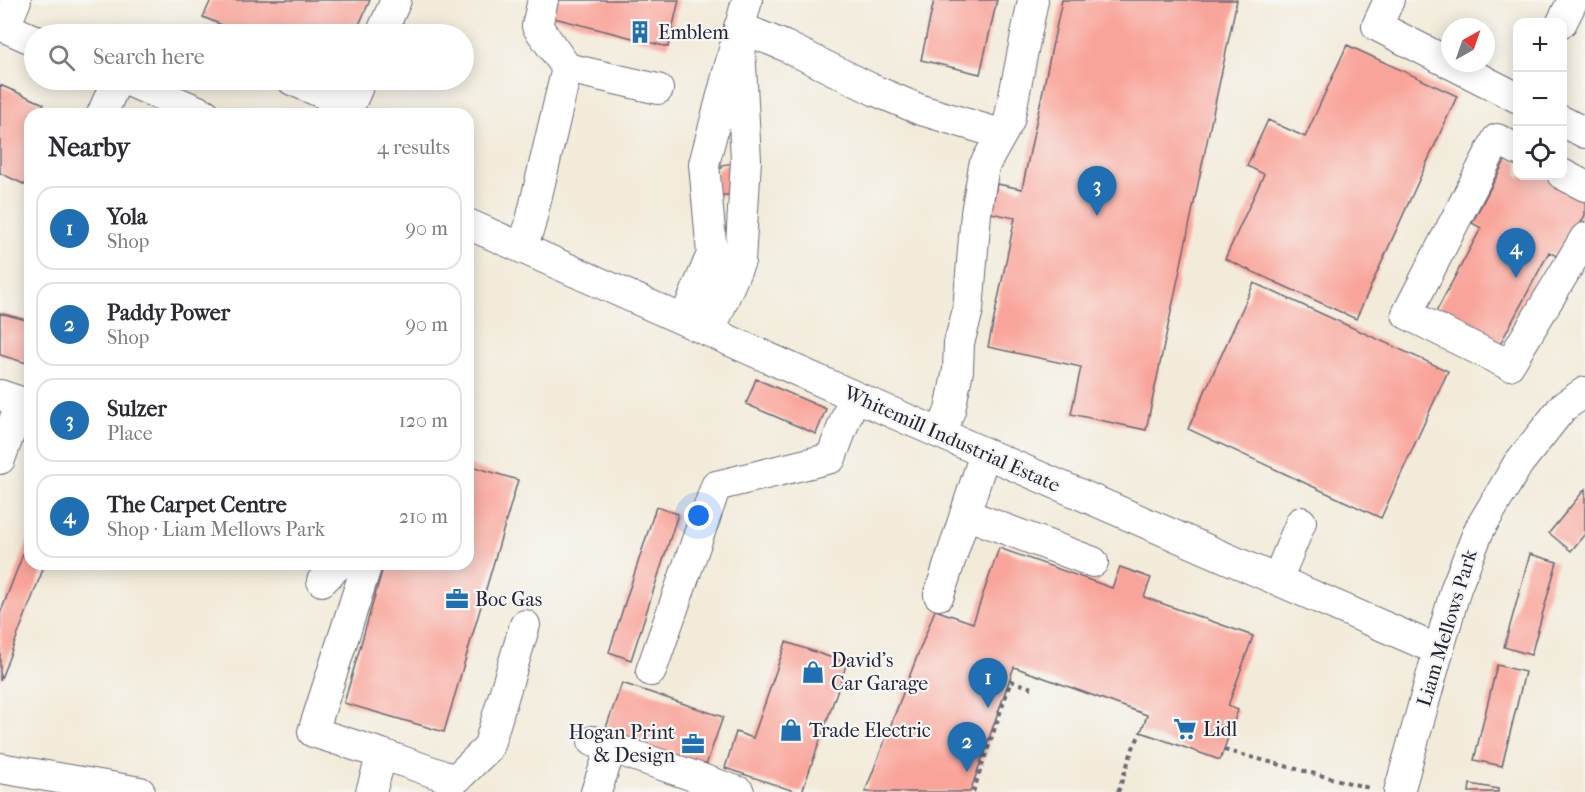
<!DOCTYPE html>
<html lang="en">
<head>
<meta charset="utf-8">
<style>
  :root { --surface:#fff; --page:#f2f2f3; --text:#2b2b33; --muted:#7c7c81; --line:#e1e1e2; --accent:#1f6fb2 }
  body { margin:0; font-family:"IM FELL French Canon",serif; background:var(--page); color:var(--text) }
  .controls { position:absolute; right:18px; top:18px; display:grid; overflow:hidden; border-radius:12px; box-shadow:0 3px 15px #0003 }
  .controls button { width:54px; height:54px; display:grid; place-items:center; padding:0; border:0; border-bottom:2px solid var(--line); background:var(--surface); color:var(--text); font:30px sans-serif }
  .compass { position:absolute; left:1441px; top:18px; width:54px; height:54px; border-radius:50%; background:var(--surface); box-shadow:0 3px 15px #0003; rotate:40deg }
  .you { position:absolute; left:699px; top:516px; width:21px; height:21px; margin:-15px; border:4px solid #fff; border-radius:50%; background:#1a73e8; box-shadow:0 0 0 9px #1a73e833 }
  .badge { display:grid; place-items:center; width:39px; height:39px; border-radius:50%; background:var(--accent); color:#fff; font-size:20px; font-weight:700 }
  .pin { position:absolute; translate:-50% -50px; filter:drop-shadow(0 2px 3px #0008) }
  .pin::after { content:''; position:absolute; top:32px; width:21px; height:18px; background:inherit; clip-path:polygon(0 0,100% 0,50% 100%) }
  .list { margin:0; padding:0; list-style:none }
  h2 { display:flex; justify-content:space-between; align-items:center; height:78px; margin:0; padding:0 24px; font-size:26px }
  h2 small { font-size:20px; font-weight:400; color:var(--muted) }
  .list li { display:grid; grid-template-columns:39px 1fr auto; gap:18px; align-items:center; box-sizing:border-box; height:84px; margin:0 12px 12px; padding:0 12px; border:2px solid var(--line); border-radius:18px }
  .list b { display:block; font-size:22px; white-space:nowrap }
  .list p { margin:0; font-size:20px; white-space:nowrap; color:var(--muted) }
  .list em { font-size:20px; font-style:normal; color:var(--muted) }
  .icon { flex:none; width:33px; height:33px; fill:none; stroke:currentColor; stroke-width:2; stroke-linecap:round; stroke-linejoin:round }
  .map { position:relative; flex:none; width:1585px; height:792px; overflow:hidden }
  .search { position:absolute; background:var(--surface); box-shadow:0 3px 15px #0003; left:24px; top:24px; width:450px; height:66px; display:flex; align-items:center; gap:15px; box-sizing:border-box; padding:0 21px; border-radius:33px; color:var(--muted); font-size:22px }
  .panel { position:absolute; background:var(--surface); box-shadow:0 3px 15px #0003; left:24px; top:108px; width:450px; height:462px; border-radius:18px }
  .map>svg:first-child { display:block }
  .building { fill:#f9a49a }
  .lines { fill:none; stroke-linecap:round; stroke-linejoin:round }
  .minor-casing { stroke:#6b6873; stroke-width:32 }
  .path { stroke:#6b6873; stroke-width:4; stroke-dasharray:4.5 4.5; stroke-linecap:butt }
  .minor { stroke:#fff; stroke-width:30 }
  .labels { text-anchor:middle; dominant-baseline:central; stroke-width:4.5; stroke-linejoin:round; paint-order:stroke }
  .poi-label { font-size:20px; fill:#22223b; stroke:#f6f6f2; text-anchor:start }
  .street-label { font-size:20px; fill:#22223b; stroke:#f6f6f2 }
</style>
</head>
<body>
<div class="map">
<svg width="1585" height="792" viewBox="0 0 1585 792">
  <rect width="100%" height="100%" fill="#f6f6f2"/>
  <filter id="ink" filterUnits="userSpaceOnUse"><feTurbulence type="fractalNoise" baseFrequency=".0167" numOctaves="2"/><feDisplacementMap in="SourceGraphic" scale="12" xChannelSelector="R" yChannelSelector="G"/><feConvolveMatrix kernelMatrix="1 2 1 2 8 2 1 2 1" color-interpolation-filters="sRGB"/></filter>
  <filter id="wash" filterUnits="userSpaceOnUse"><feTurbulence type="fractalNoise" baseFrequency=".008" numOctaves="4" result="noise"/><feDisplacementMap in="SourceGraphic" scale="24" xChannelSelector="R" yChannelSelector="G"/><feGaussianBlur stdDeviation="1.35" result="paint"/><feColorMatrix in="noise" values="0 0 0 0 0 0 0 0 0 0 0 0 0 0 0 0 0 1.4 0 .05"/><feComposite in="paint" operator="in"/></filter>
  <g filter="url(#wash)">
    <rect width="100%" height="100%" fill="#f3ebda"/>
    <g id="blocks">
      <path class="building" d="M211 0H370L355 34H243L203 17Z
        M554 0H679L668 47 550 17Z
        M934 0H997L980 74 921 60Z
        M1062 0H1237L1146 430 1071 414 1081 367 988 347 1015 218 991 213 997 184 1022 189Z
        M1347 45 1457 96 1356 319 1225 259 1264 174 1247 166 1268 120 1305 137Z
        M0 85 44 104 40 114H30V187L0 173Z
        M1507 157 1518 162V176H1543L1585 198V215L1562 259 1549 252 1499 346 1436 312 1481 228 1472 223Z
        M734 163 736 194 715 196 717 169 722 168 721 165Z
        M1254 283 1448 371 1381 518 1188 429Z
        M0 313 30 321V364L0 355Z
        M756 379 826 409 816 434 746 404Z
        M468 465 518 480 444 732 344 703 384 564H468Z
        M1585 489V534L1571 551 1549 533Z
        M656 507 678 514 631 660 609 652Z
        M30 536V564H45L0 681V614Z
        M999 548 1112 588 1120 567 1151 578 1144 597 1253 636 1228 706 1238 710 1220 760 1141 732 1147 715 1014 667 970 792H865L935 610 973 623Z
        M1530 554 1557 562 1531 655 1504 647Z
        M786 642 847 663 802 792H797L725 768 736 732 753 738Z
        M1497 665 1525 672 1502 766 1474 760Z
        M622 683 723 717 705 768 604 733Z
        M1470 784 1498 789V792H1469Z"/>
    </g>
  </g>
  <g filter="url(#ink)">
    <use href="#blocks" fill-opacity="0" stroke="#6b6873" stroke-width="1.5"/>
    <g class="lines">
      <g class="minor-casing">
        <path id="minor" d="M543 0 537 26 567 68
          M1389 0 1377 26 1518 98
          M1562 22 1573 0
          M0 25 34 40
          M5 27 16 0
          M381 34 396 0
          M126 80 205 114
          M292 80 350 105
          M102 114 117 80
          M346 114 361 80
          M1562 121 1585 133
          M1518 150 1497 139 1407 314 1509 365 1585 238
          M1562 174 1585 186
          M468 224 854 396 1438 650
          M522 248 530 225 567 68 658 89
          M684 320 712 254 704 164 747 0
          M710 331 740 261 746 160 739 27 785 46 876 91 921 110 1001 134
          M0 395 21 402 0 459
          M941 434 950 410 958 370 959 343 968 310 976 213 984 166 1009 121 1033 0
          M965 514 1093 562
          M367 564 313 732 382 754 371 792
          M1277 580 1301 522
          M322 581 339 564
          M939 595 985 453
          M651 671 716 486 831 458 854 396
          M593 741 739 792
          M382 754 455 780 488 748 525 625
          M0 768 140 792
          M596 792 611 748
          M1399 792 1456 588 1479 530 1518 464 1563 407 1585 392"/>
      </g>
      <path class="path" d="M1224 750 1369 788
        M973 792 1011 681 1035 689
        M1118 792 1133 748 1141 732"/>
      <use href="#minor" class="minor"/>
    </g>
  </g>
  <defs>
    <g id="building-bare" transform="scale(1.8)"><path d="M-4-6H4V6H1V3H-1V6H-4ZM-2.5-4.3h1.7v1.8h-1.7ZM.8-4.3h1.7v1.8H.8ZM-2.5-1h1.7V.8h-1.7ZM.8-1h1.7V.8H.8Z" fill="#1f6fb2" stroke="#f6f6f2" stroke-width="2.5" paint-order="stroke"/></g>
    <g id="office-bare" transform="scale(1.8)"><path d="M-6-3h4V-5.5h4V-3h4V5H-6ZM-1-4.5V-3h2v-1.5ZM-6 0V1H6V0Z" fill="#1f6fb2" stroke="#f6f6f2" stroke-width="2.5" paint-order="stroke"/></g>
    <g id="shop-bare" transform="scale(1.8)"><path d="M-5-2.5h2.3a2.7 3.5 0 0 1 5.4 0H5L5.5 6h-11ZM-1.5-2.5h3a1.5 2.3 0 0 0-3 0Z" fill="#1f6fb2" stroke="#f6f6f2" stroke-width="2.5" paint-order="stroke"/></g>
    <g id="supermarket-bare" transform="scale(1.8)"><path d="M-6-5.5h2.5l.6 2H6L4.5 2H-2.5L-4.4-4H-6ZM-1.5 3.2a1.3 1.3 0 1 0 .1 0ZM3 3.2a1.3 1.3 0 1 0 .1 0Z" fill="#1f6fb2" stroke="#f6f6f2" stroke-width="2.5" paint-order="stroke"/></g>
  </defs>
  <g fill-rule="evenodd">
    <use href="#building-bare" x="640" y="32"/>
    <use href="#office-bare" x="457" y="599"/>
    <use href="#shop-bare" x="813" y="672"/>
    <use href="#supermarket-bare" x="1185" y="729"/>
    <use href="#shop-bare" x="791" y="730"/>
    <use href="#office-bare" x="693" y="744"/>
  </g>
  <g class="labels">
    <g class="poi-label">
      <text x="658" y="32">Emblem</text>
      <text x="475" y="599">Boc Gas</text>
      <text x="831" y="660">David's<tspan x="831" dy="23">Car Garage</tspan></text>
      <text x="1203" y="729">Lidl</text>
      <text x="809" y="730">Trade Electric</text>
      <text x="675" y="732" text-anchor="end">Hogan Print<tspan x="675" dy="23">&amp; Design</tspan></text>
    </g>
    <g class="street-label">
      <text transform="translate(952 439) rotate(24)">Whitemill Industrial Estate</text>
      <text transform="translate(1447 628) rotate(-73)">Liam Mellows Park</text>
    </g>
  </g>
</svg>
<div class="controls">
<button>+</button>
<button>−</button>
<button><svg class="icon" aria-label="locate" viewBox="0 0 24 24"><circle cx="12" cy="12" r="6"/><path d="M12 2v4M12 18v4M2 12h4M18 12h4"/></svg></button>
</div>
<svg class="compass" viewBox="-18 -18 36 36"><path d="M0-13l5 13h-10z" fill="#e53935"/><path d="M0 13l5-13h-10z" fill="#7c7c81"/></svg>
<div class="you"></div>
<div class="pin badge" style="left:988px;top:708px">1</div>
<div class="pin badge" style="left:967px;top:772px">2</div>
<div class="pin badge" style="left:1097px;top:216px">3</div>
<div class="pin badge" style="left:1516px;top:278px">4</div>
<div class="search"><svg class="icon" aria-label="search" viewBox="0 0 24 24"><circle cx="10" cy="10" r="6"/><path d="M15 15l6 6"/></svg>Search here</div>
<section class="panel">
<h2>Nearby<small>4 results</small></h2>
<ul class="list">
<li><span class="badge">1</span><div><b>Yola</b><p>Shop</p></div><em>90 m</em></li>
<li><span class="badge">2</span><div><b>Paddy Power</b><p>Shop</p></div><em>90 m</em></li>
<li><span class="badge">3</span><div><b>Sulzer</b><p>Place</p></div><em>120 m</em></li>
<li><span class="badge">4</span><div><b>The Carpet Centre</b><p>Shop · Liam Mellows Park</p></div><em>210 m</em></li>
</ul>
</section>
</div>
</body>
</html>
